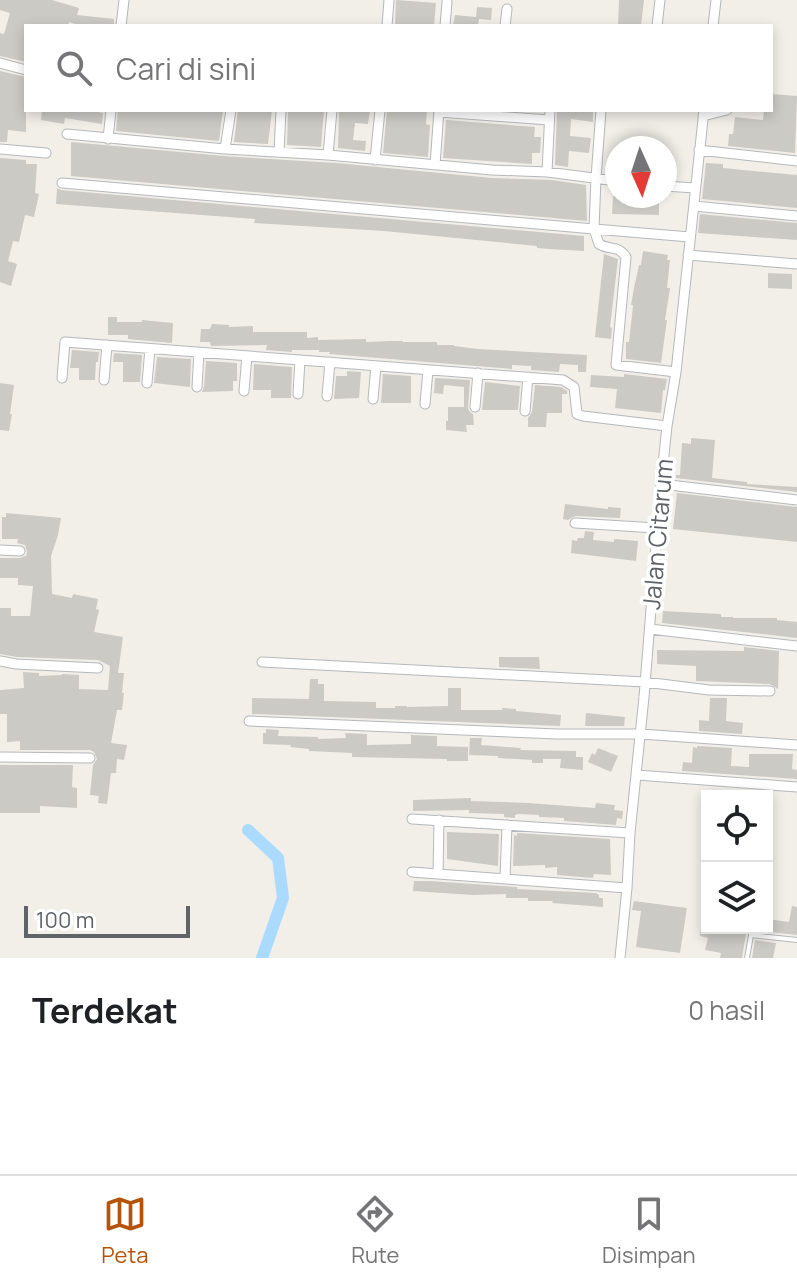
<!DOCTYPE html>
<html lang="id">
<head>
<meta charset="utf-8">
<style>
  :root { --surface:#fff; --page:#f2f2f2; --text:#202124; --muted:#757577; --line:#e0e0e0; --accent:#b45309 }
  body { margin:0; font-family:Manrope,sans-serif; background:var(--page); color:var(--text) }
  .controls { position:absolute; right:24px; bottom:24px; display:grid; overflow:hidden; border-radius:0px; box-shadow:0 4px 12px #0003 }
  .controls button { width:72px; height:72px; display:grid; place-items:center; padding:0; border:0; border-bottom:2px solid var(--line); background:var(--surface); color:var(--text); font:40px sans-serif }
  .compass { position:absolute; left:605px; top:136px; width:72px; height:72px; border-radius:50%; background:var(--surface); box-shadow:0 4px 12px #0003; rotate:177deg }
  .scale { position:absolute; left:24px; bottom:20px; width:166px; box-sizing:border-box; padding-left:8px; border:4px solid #5f6368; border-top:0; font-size:22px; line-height:28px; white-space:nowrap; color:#5f6368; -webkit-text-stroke:6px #fff; paint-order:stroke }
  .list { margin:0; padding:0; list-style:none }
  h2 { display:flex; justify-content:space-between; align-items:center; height:104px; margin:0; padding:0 32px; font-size:34px }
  h2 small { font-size:26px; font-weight:400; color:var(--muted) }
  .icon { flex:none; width:44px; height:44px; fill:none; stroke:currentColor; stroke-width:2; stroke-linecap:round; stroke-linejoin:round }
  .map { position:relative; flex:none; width:797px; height:958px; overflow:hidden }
  .search { position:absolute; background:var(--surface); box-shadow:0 4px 12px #0003; left:24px; right:24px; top:24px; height:88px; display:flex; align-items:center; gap:20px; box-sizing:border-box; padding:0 28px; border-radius:0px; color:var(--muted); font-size:30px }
  .sheet { height:216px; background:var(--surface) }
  nav { display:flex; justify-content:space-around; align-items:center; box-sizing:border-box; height:112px; border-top:2px solid var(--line); background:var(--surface); font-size:22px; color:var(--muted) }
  nav a { display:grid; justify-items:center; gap:4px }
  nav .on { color:var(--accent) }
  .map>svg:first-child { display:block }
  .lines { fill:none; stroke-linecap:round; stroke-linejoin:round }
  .canal { stroke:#aadaff; stroke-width:12 }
  .building { fill:#cccac5 }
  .lane-casing { stroke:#b5b8bc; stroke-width:6 }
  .street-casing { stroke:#b5b8bc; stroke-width:11 }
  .lane { stroke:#fff; stroke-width:4 }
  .street { stroke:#fff; stroke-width:9 }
  .labels { text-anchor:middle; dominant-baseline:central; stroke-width:7; stroke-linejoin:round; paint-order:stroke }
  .street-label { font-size:24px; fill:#5f6368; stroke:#fff }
</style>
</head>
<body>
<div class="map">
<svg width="797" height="958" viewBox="0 0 797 958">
  <rect width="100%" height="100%" fill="#f1efe8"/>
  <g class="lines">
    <path class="canal" d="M248 830 278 858 283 898 262 958"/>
  </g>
  <path class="building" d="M0 0H52L79 8 77 15 114 19V26H81L69 22 68 26H26V62L0 56V33L4 34 10 13 0 10Z
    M396 0 436 3 434 26H395Z
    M619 0H644L641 26H618Z
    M477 7 492 8 491 20 479 19 478 26H453L455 15 476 17Z
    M0 71 26 77V132L8 130 7 142H0Z
    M771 94 797 96 795 153 728 146 729 134H733L735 117 763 120 764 110H771Z
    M42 110H85L103 113 102 124 65 118 64 124 41 120Z
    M118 110H223L219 141 116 131Z
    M238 110H272L268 144 234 142Z
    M288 110H324L321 147 287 145Z
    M339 110H370L368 124 355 123 353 140 366 141 365 151 338 148Z
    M387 110H427L426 124 430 125 428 157 383 153Z
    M557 110H593V122L571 119 570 136 591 138 589 153 569 151 568 167 555 165Z
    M446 120 535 127 534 137H541L540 153H532V164L443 158Z
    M71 142 224 156 336 163 492 178 552 180 586 185 587 221 71 176Z
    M0 158 26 160V164H37L35 193 39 194 34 217 25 215 19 242 13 241 8 261 17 264 11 286 0 282Z
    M706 163 723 164V168L797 175V208L702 199Z
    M57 188 61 190 584 236V251L549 249 537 248V246L384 231 254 223 255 219 56 204Z
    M613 196H659V215L612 214Z
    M700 214 797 223V240L698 233Z
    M643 251 668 255 667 260H670L667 288H670L665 320H667L661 363 626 359V342H629L632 315 633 305H631L634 288 639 265H641Z
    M604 254 618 259 610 327 612 328 611 339 595 337Z
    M768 273 792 274V289L768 288Z
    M108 317H117V322H142V320L173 323 172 343 128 339V335H108Z
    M212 324 229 325V327L253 326V332H307V338L318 337V340L366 339V342L390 341H403V342H437V345H454V346L478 349 587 355 586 372H578V365L560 364 559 372 531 370V366L512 365V369L329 354 330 352H319V350H292V352L266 350 267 345 211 346 210 342H200L201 329H210Z
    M72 350 99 352 98 362H96L95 380H79V368H70Z
    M114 353 142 355 140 382H123V362H113Z
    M157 357 191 359 190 387 154 383Z
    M206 361 237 363V381H233V391L202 392 204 387Z
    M254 364 292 367 291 398H271V390H253Z
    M347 371 361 372 359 398 334 399 336 376H347Z
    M383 374 411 376V403H381Z
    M624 374 667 379 665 390H663L661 413 615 408 617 389 590 387 591 375 624 377Z
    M435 378 470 380 468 407 469 411 473 414 474 425H466L467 432 446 430V421H448V407H464V387L444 385 443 394 434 393Z
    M485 382 520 386 518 410H482Z
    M0 383 14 385 10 414H12L9 431 0 430Z
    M535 385 561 387 567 391V394H562V413H547L546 427H528V418L532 412Z
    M691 438 715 440 712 478 747 482V484L797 487V492L676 478V475H680L682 443 691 444Z
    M677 493 797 507V542L673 529Z
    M565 504 608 509V507L621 508 620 518 575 516 568 520 563 519Z
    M6 513 61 518 58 535 51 556 52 594 72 598 73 594 98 599 96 609 99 610 94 632 123 637 118 673H124L122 693H124L122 710H117L111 743 127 745 124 760 117 759 116 773H111L107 804 98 803 99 796 90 795 93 765 97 759 94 752 90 750H20V741L7 742V714H0V690L24 688 23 672 39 673V676L62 675V674L79 675V689L108 690 110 666 98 660 17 657 0 654V608H11V616H30L33 586 18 585V578H0V558H20L26 556 27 552 25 545 17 543 18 539H2V517H6Z
    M585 531 594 532 593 540 614 542V539L638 541 636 561 571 553 572 540 577 541 578 538H584Z
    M663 611 721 614V617H733V618H777V620L797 622V638L662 623Z
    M744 647 779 651 778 689 770 684 696 681V666L657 664V650L744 651Z
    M499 657H539L540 669 499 667Z
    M310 679H318V684H324V701L376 702V708H395V706H407V707L448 706V688H461V710H502V708L516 709V711L561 715 560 726 252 714V698L309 699Z
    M710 698H727L726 721 743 723 742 734 699 731V720L709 721Z
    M586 713 625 717 624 726H585Z
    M266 729 279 730 278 736 318 737V739L346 738 345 733 367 734V745L411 744V735L437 736V746L468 747V761H447V759L352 757V753L309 751V749L290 747 291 745 263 744V733H266Z
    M470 738H482L481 745 521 748 520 750 576 751V757H583V770L560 768 561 759H543V763H532V760L498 758V756L469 755Z
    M697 746 732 748 731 766 749 767V754H793L792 769 797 770V779L682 771 683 762 692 763 693 747 697 748Z
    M598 748 618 756 611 772 588 762 592 753 595 755Z
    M0 765H73L72 787 77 788V808L40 806V813H0Z
    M471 798V801L528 803 595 808 596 803 615 805 614 810 623 811 622 819 617 818 616 825 564 821V818L539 817V815L519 814 515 815V818L504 817V814L469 813V810L413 811V800Z
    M447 832 499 834 498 866 447 859Z
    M517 833 610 839 611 875 594 874 593 878 557 875V867L545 868V865L513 866 514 835 517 836Z
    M414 881H429L517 887V889L596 893 599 895V898H603V907L552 903 553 901H528V898H506V894L473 895 413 891Z
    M634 901 687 908 680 953 636 947 641 911 632 910Z
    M792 906 797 907V935L750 930 746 934 742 958H720L721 953 705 950 708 938 700 936 701 928H767V919L789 922Z
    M755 940 776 943 773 958H752Z"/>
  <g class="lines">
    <g class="lane-casing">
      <path id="lane" d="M747 958 751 935 797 940"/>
    </g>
    <g class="street-casing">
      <path id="street" d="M121 26 124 0
        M387 26 389 0
        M445 26 447 2
        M505 26 507 9
        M657 26 660 0
        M713 26 716 0
        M0 63 26 70
        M601 110 596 178 594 229 690 237
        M439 112 549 120
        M703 116 727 110
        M67 134 225 149 328 155 492 170 547 172 617 181
        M108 139 111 110
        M0 149 46 153
        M225 149 231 110
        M699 150 797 161
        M279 152 281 110
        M328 155 332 110
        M375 160 380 110
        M435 165 439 110
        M547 172 550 110
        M62 183 594 229 599 244C610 251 617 244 626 257L616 365 676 372
        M665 186 695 188
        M694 206 797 216
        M688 255 797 264
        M62 378 65 342 563 380 574 387 577 414 583 416 667 426
        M104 380 107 345
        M147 383 150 349
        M197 387 199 352
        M244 391 247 356
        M298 394 300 360
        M327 396 330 362
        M373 399 376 366
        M425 404 428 370
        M475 407 478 373
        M525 411 528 377
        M661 484 797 500
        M575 523 656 528
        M0 550 20 551
        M650 629 797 646
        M0 661 16 664 98 668
        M262 662 645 682 709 690 770 691
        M249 721 557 734H641L797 745
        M0 757 90 758
        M637 775 797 787
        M412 819 630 833
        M439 820 438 874 627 888
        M412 872 438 874
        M505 878 507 825
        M620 958 627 888 630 833 644 697 661 484 667 426 676 372 704 110"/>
    </g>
    <use href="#lane" class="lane"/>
    <use href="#street" class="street"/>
  </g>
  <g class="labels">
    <g class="street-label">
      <text transform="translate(657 534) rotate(-85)">Jalan Citarum</text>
    </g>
  </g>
</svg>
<div class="controls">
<button><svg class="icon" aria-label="locate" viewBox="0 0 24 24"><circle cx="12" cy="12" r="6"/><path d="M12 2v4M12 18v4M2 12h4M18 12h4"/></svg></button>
<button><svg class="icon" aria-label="layers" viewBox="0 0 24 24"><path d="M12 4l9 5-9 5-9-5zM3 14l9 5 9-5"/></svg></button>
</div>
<svg class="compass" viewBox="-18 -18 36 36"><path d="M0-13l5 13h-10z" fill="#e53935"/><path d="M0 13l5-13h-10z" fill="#757577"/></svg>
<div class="scale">100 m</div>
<div class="search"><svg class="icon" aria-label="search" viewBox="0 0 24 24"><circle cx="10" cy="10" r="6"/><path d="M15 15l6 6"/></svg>Cari di sini</div>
</div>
<section class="sheet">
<h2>Terdekat<small>0 hasil</small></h2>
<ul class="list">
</ul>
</section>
<nav>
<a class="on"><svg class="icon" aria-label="map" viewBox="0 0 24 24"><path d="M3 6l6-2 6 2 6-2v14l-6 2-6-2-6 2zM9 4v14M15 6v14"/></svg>Peta</a>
<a><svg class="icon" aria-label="directions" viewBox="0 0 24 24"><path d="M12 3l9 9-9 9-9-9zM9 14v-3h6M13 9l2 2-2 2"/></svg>Rute</a>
<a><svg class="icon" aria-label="saved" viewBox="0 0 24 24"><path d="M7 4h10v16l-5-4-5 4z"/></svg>Disimpan</a>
</nav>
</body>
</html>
